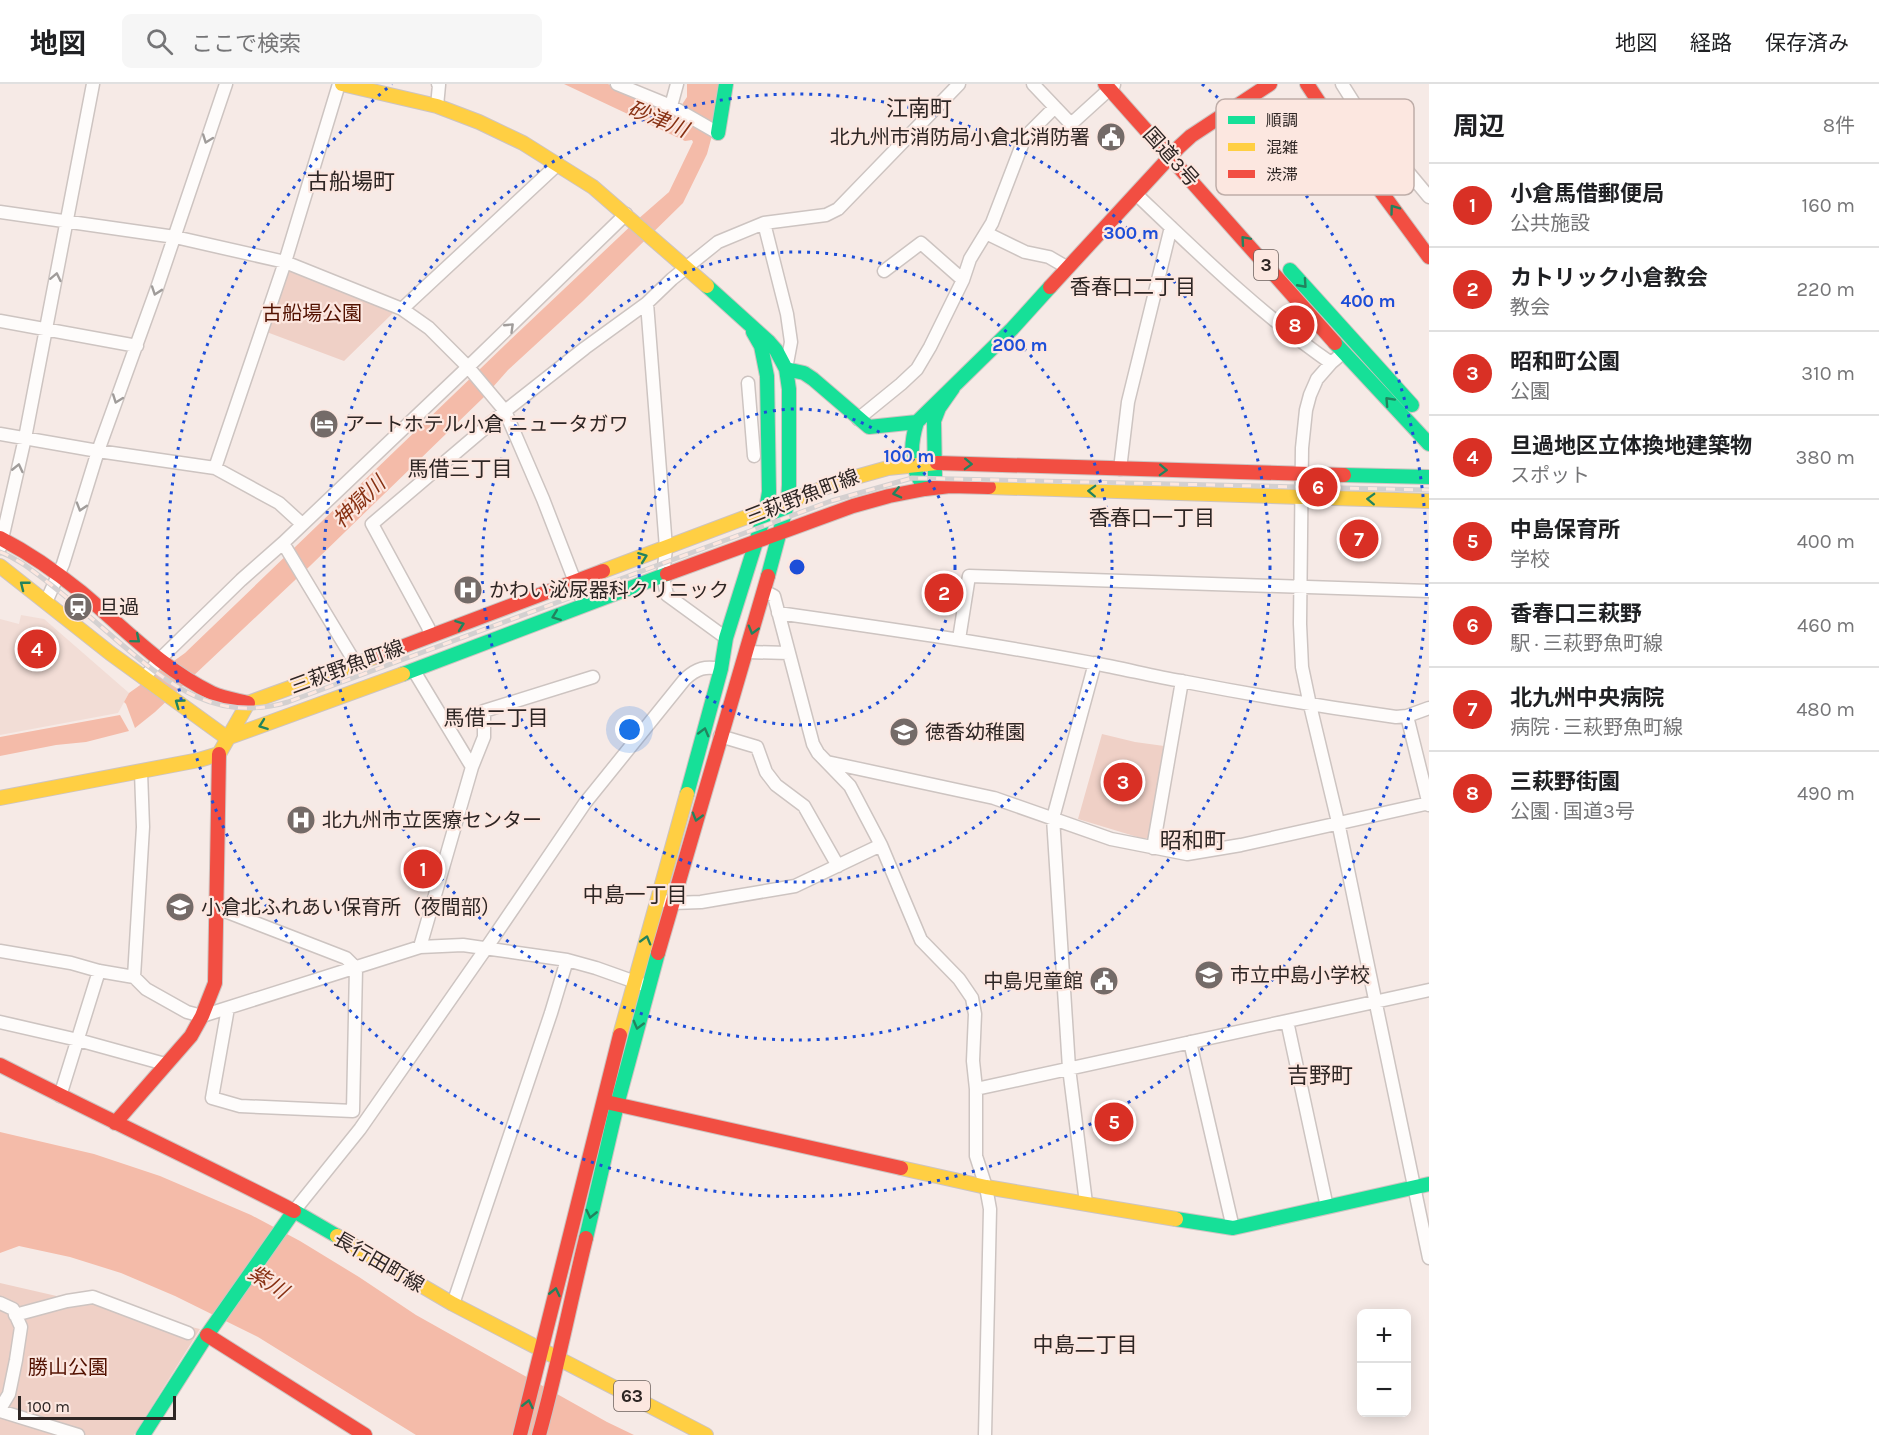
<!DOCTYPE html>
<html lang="ja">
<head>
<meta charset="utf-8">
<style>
  :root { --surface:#fff; --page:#f6f6f6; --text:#202124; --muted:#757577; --line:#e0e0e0; --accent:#d93025 }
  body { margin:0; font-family:Karla,"Noto Sans JP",sans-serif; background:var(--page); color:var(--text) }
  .controls { position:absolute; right:18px; bottom:18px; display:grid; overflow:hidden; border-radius:9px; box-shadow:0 3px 15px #0003 }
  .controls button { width:54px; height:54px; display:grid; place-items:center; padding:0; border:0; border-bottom:2px solid var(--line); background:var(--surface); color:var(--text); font:30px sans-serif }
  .scale { position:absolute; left:18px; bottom:15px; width:158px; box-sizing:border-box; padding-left:6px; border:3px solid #2e2624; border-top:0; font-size:16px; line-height:21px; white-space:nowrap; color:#2e2624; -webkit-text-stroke:4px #fce7e0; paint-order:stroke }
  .you { position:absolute; left:630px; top:646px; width:21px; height:21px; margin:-15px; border:4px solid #fff; border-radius:50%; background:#1a73e8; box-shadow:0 0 0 9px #1a73e833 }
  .badge { display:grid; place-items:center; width:39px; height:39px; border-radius:50%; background:var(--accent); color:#fff; font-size:20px; font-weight:700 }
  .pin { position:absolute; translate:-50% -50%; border:3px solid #fff; box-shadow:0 2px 6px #0006 }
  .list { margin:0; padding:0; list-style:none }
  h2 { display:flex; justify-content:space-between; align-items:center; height:78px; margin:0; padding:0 24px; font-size:26px }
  h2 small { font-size:20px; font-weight:400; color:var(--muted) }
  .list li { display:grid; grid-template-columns:39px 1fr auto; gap:18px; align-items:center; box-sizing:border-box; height:84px; padding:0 24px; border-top:2px solid var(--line) }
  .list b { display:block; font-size:22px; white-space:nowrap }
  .list p { margin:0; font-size:20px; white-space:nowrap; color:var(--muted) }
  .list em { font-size:20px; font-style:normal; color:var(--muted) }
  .icon { flex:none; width:33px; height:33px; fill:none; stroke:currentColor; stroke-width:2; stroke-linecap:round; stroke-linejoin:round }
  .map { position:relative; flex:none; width:1429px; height:1351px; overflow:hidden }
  header { display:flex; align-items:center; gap:36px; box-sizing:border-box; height:84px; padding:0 30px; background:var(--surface); border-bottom:2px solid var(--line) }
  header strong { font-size:28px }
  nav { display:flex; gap:33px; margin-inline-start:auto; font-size:21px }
  .search { width:420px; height:54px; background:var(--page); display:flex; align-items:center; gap:15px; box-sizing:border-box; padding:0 21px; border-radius:9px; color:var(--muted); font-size:22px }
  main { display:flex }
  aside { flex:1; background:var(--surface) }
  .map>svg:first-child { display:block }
  .built { fill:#f2ddd6 }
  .green { fill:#efd0c6 }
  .water { fill:#f4bba9 }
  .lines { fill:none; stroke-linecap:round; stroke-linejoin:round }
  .street-casing { stroke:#cdc4c1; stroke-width:15 }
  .fast-casing { stroke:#cdc4c1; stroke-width:16 }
  .slow-casing { stroke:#cdc4c1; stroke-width:16 }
  .jam-casing { stroke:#cdc4c1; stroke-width:16 }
  .street { stroke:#fefcfb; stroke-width:12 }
  .fast { stroke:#16e098; stroke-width:14 }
  .slow { stroke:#ffcf43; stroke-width:14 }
  .jam { stroke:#f24e42; stroke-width:14 }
  .rail-casing { stroke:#d4d0d0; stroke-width:5 }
  .rail { stroke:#fce7e0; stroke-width:3; stroke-dasharray:9; stroke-linecap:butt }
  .oneway { stroke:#a09c9a }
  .oneway2 { stroke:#22835e }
  .ring { fill:none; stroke:#1d4ed8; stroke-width:3; stroke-dasharray:3 6 }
  .labels { text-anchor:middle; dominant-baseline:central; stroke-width:4.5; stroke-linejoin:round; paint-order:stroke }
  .shield { fill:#fce7e0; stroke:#6c605c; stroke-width:1.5 }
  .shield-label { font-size:18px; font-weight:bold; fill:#2e2624 }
  .poi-label { font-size:20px; fill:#2e2624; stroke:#fce7e0; text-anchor:start }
  .street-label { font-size:20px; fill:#2e2624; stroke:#fce7e0 }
  .park-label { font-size:20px; fill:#521100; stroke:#fce7e0 }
  .water-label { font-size:21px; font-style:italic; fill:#873012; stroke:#fce7e0 }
  .neighbourhood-label { font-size:21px; fill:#2e2624; stroke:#fce7e0 }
  .quarter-label { font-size:22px; fill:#2e2624; stroke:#fce7e0 }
  .key { fill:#fce7e0; stroke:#beada8; stroke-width:1.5 }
  .key-label { font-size:16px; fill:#2e2624 }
  .centre { fill:#1d4ed8; stroke:#fce7e0; stroke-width:3 }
  .ring-label { font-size:18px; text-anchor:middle; font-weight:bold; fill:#1d4ed8; stroke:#fce7e0; stroke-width:4.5; stroke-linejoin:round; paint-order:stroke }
</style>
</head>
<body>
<header>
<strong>地図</strong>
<div class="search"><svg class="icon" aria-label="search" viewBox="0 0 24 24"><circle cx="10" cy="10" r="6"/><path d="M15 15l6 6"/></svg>ここで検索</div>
<nav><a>地図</a><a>経路</a><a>保存済み</a></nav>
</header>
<main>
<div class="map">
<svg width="1429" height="1351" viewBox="0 0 1429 1351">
  <rect width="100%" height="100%" fill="#f6eae6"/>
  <path class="built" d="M21 531 44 535 129 609 118 629 0 651V535L19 540Z"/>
  <path class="green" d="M288 184 394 228 344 277 264 247Z
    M1291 226 1309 245 1313 264 1280 238Z
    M1102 650 1135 658 1164 662 1148 754 1144 755 1078 735Z
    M0 1199 200 1245 134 1351H0Z"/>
  <path class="water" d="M564 0H608L637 14 677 28 687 13V0H722V15L707 70 683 119 583 217 508 286 485 312 311 481 155 628 135 644 126 620 124 618 129 609 185 569 506 260 637 136 669 108 693 58 692 56 685 57Z
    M120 631 129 647 86 658 56 661 0 672V653Z
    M0 1048 94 1070 160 1092 251 1131 300 1157 359 1193 416 1231 607 1338 634 1351H416L258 1253 175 1212 121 1189 70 1173 19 1162 0 1169Z"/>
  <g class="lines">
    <g class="street-casing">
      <path id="street" d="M617 0 671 22 718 49
        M1033 0 1071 40 1114 1
        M1342 0 1364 35 1429 113
        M437 22 439 1 438 0
        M671 22 677 0
        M1136 110C1198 169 1260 230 1331 279L1337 274
        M0 128 175 153 285 178 402 225 429 244 468 283 505 327 543 415 584 521
        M764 139 787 230 791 258 786 285
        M986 149 1025 168 1049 173 1068 184
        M884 187 921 159 963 196
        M647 219 666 464 663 493 667 511 726 554
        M402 225 558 80
        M0 237 137 262
        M1331 279 1317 295 1310 311 1306 326 1302 364 1300 540 1302 583 1310 621 1338 738 1429 1174
        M748 299 754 372
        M858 335 901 300 917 285 930 263 963 196 970 175 992 139 1025 53 1055 23
        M0 350 98 367 215 384 279 419 302 440
        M215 384 285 178 339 0
        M1120 385 1128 318 1171 143
        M283 459 356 580
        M0 464 25 354 93 0
        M764 507 774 512 813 660 818 669 850 702 881 761 921 856 959 895 972 914 975 930 973 977 976 1005V1072L986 1103 990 1125 985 1351
        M46 518 63 480 98 367 157 204 226 0
        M778 529C883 544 988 559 1092 579 1122 584 1151 592 1181 597 1253 611 1324 623 1396 633L1407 632 1429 624
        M431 552 428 543 372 440 505 327 585 264 647 219 672 195 718 158 764 139 826 131 838 125 959 0
        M959 555 969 492 1429 507
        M746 568 789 569
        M414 587 472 683 420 863
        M144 594 160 575 241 496 283 459 468 283 626 130
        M1407 632 1429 721
        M720 652 757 663 766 688 776 701 804 722 838 782
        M827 678 994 714 1111 755 1187 770 1241 761 1429 719
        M472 683 484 653V627L593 593
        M1153 764 1182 597
        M665 817 673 819 701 818 795 802 881 761
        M217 824 346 874 356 884 353 1027 240 1022 212 1014 228 924
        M0 867 71 879 99 887 134 893 146 905 187 928 202 932 420 863 463 861 567 876 596 884 641 900
        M134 893 143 743 141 688
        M1287 937 1327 1123
        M0 938 78 956 165 980
        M1190 958 1233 1144
        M976 1005 1429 906
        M60 1012 99 887
        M1086 1119 1069 984 1053 734 1095 579
        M294 1127 360 1045 487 863 585 719 685 595C697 584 705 582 721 585
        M0 1219 13 1225 21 1243 16 1276 9 1310 0 1325
        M453 1220 551 929 567 876
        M15 1231 67 1217 93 1213 188 1249
        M0 1327 78 1351"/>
    </g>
    <g class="fast-casing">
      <path id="fast" d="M718 49 726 0
        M1290 186 1412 321
        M707 202 769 258 776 266 786 285 789 305V401L788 417 768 492
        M1335 259 1429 360
        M786 285 804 289 813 295 869 343 917 338
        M953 304 939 324 934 337 935 393 933 398 925 403C909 385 910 360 917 338L1012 245 1050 203
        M1344 391 1429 393
        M403 590 667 490
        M687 710 721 585 726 554 766 426 769 408 767 292 761 262 753 248
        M1176 1135 1233 1144 1429 1100
        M586 1154 617 1021 658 869
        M143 1351 207 1251 294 1127 337 1152"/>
    </g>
    <g class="slow-casing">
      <path id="slow" d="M342 0 437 22 479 38 523 59 593 103 707 202
        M989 403 1429 417
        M0 482 110 569 227 654 403 590
        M603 487 845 396 888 384 937 379
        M0 714 199 676 219 670 248 619 375 573
        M620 951 687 710
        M901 1084 986 1103 1176 1135
        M337 1152 453 1220 706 1351"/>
    </g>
    <g class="jam-casing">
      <path id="jam" d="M1105 0 1335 259
        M1307 0 1354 71 1429 173
        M1050 203 1179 63 1191 52 1270 0
        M937 379 1344 391
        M0 454C29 469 55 487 81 508 123 543 162 585 212 609 223 614 236 616 248 619
        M667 490 853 422 889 412 925 405 950 402 989 403
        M375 573 603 487
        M658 869 768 492
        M0 981C98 1031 197 1077 294 1127
        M606 1018 901 1084
        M115 1039 191 952 202 932 215 899 219 670
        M207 1251 365 1351
        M520 1351 620 951
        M539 1351C557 1286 570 1219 586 1154"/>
    </g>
    <use href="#street" class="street"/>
    <use href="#fast" class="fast"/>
    <use href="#slow" class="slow"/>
    <use href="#jam" class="jam"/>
    <g class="rail-casing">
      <path id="rail" d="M0 468C19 475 34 488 50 500 74 519 97 539 120 559 172 603 217 639 288 618L831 417 912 394 1429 406"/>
    </g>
    <use href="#rail" class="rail"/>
  </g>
  <defs><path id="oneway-chevron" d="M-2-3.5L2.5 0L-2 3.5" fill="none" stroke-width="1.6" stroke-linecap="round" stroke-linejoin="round" transform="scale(1.5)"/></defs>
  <g class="oneway">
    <use href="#oneway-chevron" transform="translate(207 55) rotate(110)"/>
    <use href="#oneway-chevron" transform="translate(56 193) rotate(-78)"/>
    <use href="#oneway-chevron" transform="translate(156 207) rotate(109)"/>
    <use href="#oneway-chevron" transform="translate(510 243) rotate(-44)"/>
    <use href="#oneway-chevron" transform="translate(117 315) rotate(110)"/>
    <use href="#oneway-chevron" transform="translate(18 384) rotate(-77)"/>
    <use href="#oneway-chevron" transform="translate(81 423) rotate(107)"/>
  </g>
  <g class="oneway2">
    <use href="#oneway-chevron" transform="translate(1394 125) rotate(-126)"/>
    <use href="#oneway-chevron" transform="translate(1245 156) rotate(-131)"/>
    <use href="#oneway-chevron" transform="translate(1303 200) rotate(48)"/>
    <use href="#oneway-chevron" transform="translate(1389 317) rotate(-133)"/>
    <use href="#oneway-chevron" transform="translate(968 380) rotate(2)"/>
    <use href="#oneway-chevron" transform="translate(1163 386) rotate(2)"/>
    <use href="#oneway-chevron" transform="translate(1092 407) rotate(-178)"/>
    <use href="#oneway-chevron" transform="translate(897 409) rotate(167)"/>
    <use href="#oneway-chevron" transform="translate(1371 415) rotate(-178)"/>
    <use href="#oneway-chevron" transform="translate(643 473) rotate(-21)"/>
    <use href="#oneway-chevron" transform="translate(24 501) rotate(-142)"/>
    <use href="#oneway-chevron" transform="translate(556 532) rotate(159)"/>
    <use href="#oneway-chevron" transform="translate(460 541) rotate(-20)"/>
    <use href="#oneway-chevron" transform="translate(753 546) rotate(106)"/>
    <use href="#oneway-chevron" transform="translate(136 555) rotate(40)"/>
    <use href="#oneway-chevron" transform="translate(179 619) rotate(-144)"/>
    <use href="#oneway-chevron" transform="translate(263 641) rotate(160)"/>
    <use href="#oneway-chevron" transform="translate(704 648) rotate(-75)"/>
    <use href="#oneway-chevron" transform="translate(697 733) rotate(106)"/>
    <use href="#oneway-chevron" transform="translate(646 856) rotate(-74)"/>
    <use href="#oneway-chevron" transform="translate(638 941) rotate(105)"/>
    <use href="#oneway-chevron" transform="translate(591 1130) rotate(103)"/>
    <use href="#oneway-chevron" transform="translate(555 1208) rotate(-77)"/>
    <use href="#oneway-chevron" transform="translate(528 1320) rotate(-77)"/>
  </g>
  <g class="ring">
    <circle cx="797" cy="483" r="158"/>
    <circle cx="797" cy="483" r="315"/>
    <circle cx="797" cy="483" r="473"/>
    <path d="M1202 0A630 630 0 1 1 392 0"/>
  </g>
  <defs>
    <g id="civic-disc" transform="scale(1.5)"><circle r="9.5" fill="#746b68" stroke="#fce7e0"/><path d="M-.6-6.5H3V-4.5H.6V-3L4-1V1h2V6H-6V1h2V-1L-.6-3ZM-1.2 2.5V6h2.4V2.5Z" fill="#fff"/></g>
    <g id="hotel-disc" transform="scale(1.5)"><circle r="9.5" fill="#746b68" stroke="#fce7e0"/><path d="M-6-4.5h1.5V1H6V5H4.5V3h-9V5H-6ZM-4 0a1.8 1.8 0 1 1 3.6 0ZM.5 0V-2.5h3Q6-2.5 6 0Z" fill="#fff"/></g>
    <g id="hospital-disc" transform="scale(1.5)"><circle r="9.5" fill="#746b68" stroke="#fce7e0"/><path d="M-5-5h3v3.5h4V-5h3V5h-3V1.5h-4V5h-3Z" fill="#fff"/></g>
    <g id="station-disc" transform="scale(1.5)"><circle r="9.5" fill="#746b68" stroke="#fce7e0"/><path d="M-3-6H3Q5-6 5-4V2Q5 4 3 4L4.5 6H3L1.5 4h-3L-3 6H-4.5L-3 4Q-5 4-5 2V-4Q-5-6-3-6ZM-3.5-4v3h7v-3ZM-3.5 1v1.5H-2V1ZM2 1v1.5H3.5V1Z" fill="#fff"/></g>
    <g id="school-disc" transform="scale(1.5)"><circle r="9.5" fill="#746b68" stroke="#fce7e0"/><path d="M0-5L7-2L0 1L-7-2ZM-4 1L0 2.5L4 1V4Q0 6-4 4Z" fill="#fff"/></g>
  </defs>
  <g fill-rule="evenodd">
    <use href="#civic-disc" x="1111" y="53"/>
    <use href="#hotel-disc" x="324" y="340"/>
    <use href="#hospital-disc" x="468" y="506"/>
    <use href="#station-disc" x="78" y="523"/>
    <use href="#school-disc" x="904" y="648"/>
    <use href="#hospital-disc" x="301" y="736"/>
    <use href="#school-disc" x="180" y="823"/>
    <use href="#school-disc" x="1209" y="891"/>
    <use href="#civic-disc" x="1104" y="897"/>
  </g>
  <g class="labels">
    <g class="shield">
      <rect x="1254" y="166" width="24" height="30" rx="4.5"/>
      <rect x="614" y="1297" width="36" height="30" rx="4.5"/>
    </g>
    <g class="shield-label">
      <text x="1266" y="181">3</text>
      <text x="632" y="1312">63</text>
    </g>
    <g class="poi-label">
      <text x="1090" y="53" text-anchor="end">北九州市消防局小倉北消防署</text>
      <text x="345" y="340">アートホテル小倉 ニュータガワ</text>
      <text x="489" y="506">かわい泌尿器科クリニック</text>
      <text x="99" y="523">旦過</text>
      <text x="925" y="648">徳香幼稚園</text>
      <text x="322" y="736">北九州市立医療センター</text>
      <text x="201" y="823">小倉北ふれあい保育所（夜間部）</text>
      <text x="1230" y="891">市立中島小学校</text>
      <text x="1083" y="897" text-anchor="end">中島児童館</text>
    </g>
    <g class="street-label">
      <text transform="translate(1171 73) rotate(48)">国道3号</text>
      <text transform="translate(802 413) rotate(-21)">三萩野魚町線</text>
      <text transform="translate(347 583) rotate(-20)">三萩野魚町線</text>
      <text transform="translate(379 1178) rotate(30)">長行田町線</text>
    </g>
    <g class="park-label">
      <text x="312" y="229">古船場公園</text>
      <text x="68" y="1283">勝山公園</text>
    </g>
    <g class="water-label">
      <text transform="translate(658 35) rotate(22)">砂津川</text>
      <text transform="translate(359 418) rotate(-44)">神獄川</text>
      <text transform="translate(268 1198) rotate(33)">紫川</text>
    </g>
    <g class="neighbourhood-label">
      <text x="1133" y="203">香春口二丁目</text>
      <text x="460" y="385">馬借三丁目</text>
      <text x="1152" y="434">香春口一丁目</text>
      <text x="496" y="634">馬借二丁目</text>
      <text x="635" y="811">中島一丁目</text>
      <text x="1085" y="1261">中島二丁目</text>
    </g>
    <g class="quarter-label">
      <text x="919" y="25">江南町</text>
      <text x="351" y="98">古船場町</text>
      <text x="1193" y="757">昭和町</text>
      <text x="1320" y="992">吉野町</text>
    </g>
  </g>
  <rect x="1216" y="15" width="198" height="96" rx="9" class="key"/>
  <rect x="1228" y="32" width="27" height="8" fill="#16e098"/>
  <rect x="1228" y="59" width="27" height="8" fill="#ffcf43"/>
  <rect x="1228" y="86" width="27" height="8" fill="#f24e42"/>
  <g class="key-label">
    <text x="1266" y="42">順調</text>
    <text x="1266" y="69">混雑</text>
    <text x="1266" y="96">渋滞</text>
  </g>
  <circle cx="797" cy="483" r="9" class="centre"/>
  <g class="ring-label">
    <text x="1131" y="155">300 m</text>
    <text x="1368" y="223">400 m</text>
    <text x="1020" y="267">200 m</text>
    <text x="909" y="378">100 m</text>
  </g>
</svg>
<div class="controls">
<button>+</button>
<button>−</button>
</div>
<div class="scale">100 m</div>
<div class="you"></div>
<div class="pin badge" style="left:423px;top:785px">1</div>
<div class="pin badge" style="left:944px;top:509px">2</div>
<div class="pin badge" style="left:1123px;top:698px">3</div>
<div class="pin badge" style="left:37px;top:565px">4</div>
<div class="pin badge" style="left:1114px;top:1038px">5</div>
<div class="pin badge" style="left:1318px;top:403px">6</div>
<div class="pin badge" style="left:1359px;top:455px">7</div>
<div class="pin badge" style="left:1295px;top:241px">8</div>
</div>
<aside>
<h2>周辺<small>8件</small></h2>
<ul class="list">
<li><span class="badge">1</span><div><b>小倉馬借郵便局</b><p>公共施設</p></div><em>160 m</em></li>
<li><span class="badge">2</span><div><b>カトリック小倉教会</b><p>教会</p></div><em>220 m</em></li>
<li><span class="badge">3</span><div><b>昭和町公園</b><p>公園</p></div><em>310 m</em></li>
<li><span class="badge">4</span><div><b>旦過地区立体換地建築物</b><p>スポット</p></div><em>380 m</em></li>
<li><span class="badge">5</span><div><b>中島保育所</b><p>学校</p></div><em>400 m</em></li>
<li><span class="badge">6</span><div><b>香春口三萩野</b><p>駅 · 三萩野魚町線</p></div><em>460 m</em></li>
<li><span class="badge">7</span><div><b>北九州中央病院</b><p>病院 · 三萩野魚町線</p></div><em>480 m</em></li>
<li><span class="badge">8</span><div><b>三萩野街園</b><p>公園 · 国道3号</p></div><em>490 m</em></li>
</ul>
</aside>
</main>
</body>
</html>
